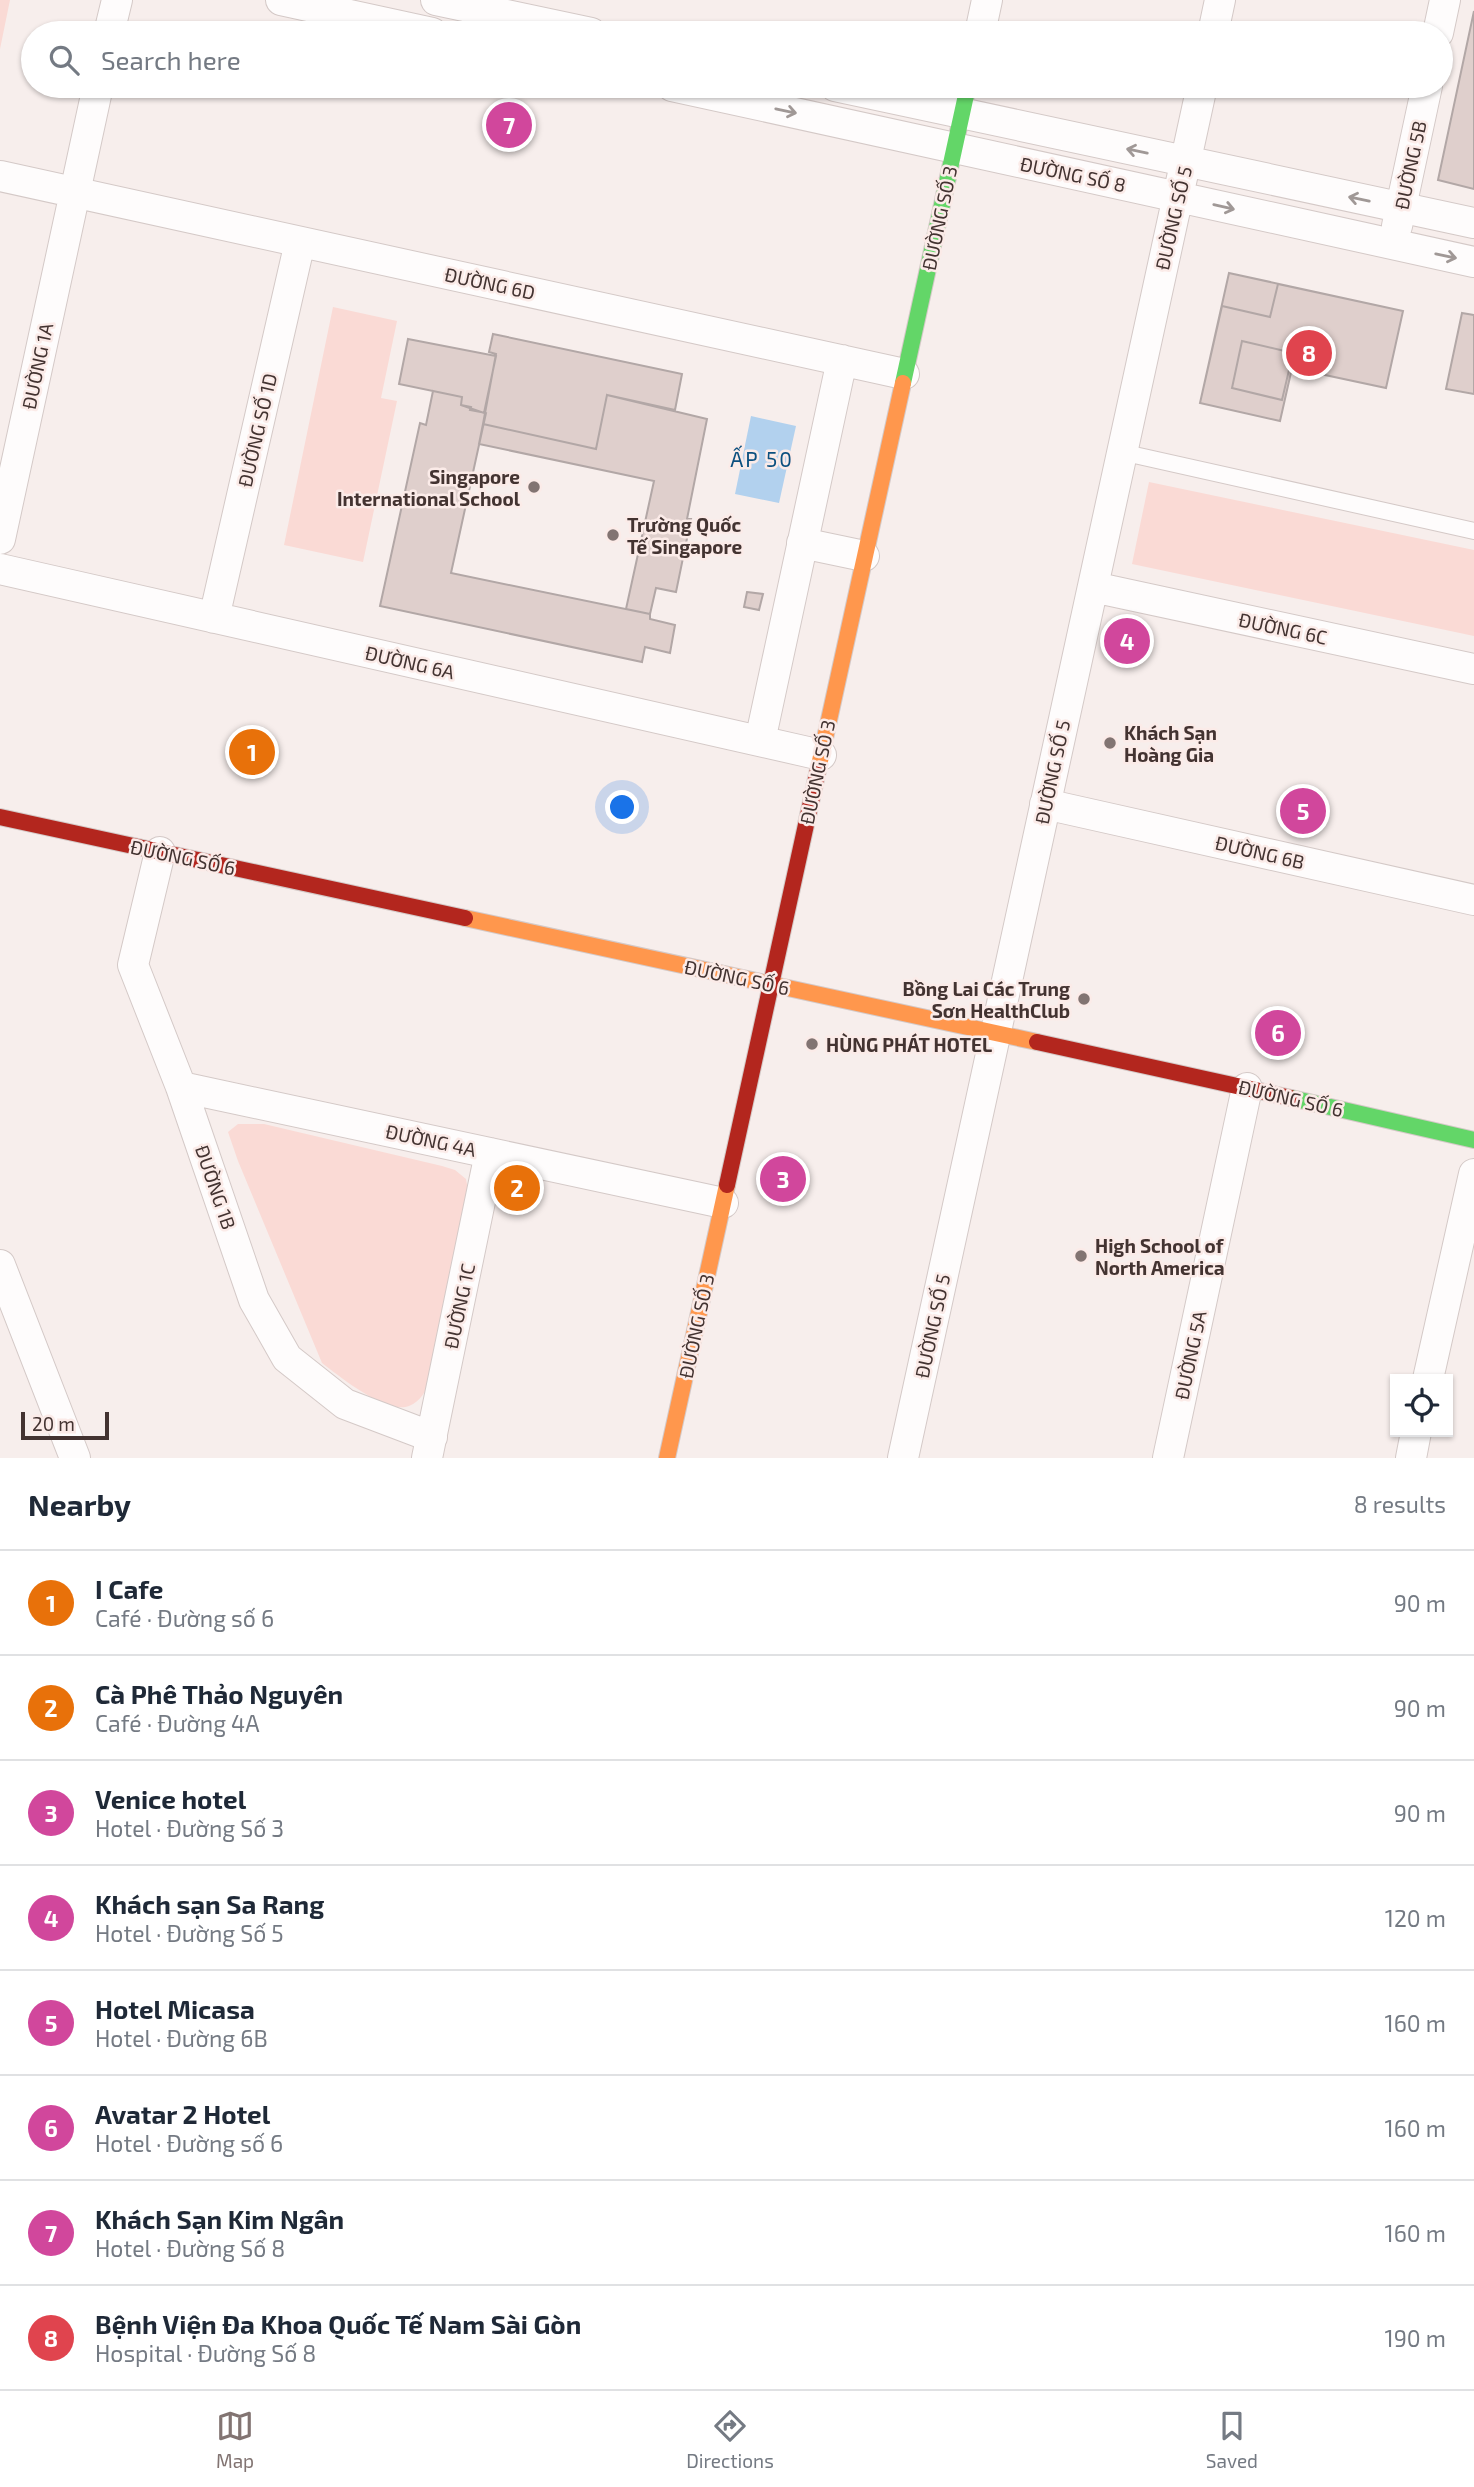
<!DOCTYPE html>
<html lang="en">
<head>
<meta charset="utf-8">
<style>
  :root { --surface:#fff; --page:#f2f2f3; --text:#1f2937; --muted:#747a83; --line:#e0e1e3; --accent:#827472 }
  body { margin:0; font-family:"Exo 2",sans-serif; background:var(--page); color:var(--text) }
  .controls { position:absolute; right:21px; bottom:21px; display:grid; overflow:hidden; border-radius:0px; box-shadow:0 2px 5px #0004 }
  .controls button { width:63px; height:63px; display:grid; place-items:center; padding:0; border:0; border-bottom:2px solid var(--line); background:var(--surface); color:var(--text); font:35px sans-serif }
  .scale { position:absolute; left:21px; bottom:18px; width:88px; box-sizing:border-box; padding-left:7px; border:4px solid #433331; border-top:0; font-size:19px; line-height:24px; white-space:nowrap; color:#433331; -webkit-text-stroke:5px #fbebe8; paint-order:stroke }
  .you { position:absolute; left:623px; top:808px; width:24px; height:24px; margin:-18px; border:5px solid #fff; border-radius:50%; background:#1a73e8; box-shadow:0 0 0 10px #1a73e833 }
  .badge { display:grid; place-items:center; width:46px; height:46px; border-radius:50%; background:var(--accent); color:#fff; font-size:23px; font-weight:700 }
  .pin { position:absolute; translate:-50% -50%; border:4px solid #fff; box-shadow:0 2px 7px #0006 }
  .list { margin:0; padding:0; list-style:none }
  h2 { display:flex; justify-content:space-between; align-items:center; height:91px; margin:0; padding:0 28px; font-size:30px }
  h2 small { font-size:23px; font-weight:400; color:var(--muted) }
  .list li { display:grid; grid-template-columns:46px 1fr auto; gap:21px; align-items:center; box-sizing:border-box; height:105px; padding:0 28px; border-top:2px solid var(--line) }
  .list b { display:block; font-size:26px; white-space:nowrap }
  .list p { margin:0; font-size:23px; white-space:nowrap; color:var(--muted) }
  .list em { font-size:23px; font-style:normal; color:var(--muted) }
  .icon { flex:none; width:38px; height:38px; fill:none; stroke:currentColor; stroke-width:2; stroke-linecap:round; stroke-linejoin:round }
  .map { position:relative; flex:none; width:1474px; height:1458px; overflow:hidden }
  .search { position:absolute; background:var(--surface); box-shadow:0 2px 5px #0004; left:21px; right:21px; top:21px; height:77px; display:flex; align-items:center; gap:18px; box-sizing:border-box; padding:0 24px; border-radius:38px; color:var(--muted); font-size:26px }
  .sheet { height:931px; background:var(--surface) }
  nav { display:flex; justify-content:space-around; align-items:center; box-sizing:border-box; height:98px; border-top:2px solid var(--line); background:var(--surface); font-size:19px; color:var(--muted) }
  nav a { display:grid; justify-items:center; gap:4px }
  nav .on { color:var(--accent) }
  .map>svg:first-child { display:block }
  .green { fill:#fadad5 }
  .water { fill:#b2d1ee }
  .building { fill:#dfcfcc; stroke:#b2a7a6; stroke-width:2 }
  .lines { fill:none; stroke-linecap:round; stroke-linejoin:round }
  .lane-casing { stroke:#d4c9c7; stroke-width:18 }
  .street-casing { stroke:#d4c9c7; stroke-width:32 }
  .fast-casing { stroke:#d4c9c7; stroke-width:18 }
  .slow-casing { stroke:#d4c9c7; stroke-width:18 }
  .jam-casing { stroke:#d4c9c7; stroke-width:18 }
  .lane { stroke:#fefcfc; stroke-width:16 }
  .street { stroke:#fefcfc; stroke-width:30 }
  .fast { stroke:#63d668; stroke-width:16 }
  .slow { stroke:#ff974d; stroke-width:16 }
  .jam { stroke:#b3261e; stroke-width:16 }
  .oneway { stroke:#a09896 }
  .poi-dot { fill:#827472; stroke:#fbebe8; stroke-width:2.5 }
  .labels { text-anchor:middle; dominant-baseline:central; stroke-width:5; stroke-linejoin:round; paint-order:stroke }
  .street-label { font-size:19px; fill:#433331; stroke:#fbebe8 }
  .poi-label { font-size:19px; font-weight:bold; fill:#433331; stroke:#fbebe8; text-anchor:start }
  .neighbourhood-label { font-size:21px; letter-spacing:2px; fill:#0c507f; stroke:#fbebe8 }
</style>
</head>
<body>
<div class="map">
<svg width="1474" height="1458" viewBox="0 0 1474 1458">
  <rect width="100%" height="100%" fill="#f7eeec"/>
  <path class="green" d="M0 0H10L0 49Z
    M333 307 397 321 381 398 397 401 363 562 284 545Z
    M1149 482 1474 550V636L1132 564Z
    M238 1124H264L442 1166 455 1170 466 1179 469 1196 430 1381C425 1392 421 1401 409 1406 387 1415 339 1376 322 1363L238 1161 228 1132Z"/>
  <path class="water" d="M751 416 796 426 779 503 735 494Z"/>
  <path class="building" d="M1474 11V189L1438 180Z
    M1229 273 1403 311 1386 388 1292 368 1280 421 1200 403Z
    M1278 284 1403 311 1386 388 1292 368 1280 421 1200 403 1222 306 1270 317Z
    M1462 313 1474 315V394L1446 389Z
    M493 334 682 374 675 410 607 395 596 449 483 424 496 354 489 352Z
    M408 339 496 356 484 413 461 405 462 397 399 384Z
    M1242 341 1293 353 1282 400 1232 388Z
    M433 391 462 397 461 405 471 407 470 410 486 413 451 573 650 614V619L675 625 670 653 645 647 642 662 380 606 420 423 426 425Z
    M607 395 707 419 687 519H691L676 592 656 588 650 614 626 609 654 481 479 444 483 424 596 449Z
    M747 592 763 594 759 610 744 607Z"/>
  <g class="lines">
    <g class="lane-casing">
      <path id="lane" d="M1121 452 1474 531"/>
    </g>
    <g class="street-casing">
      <path id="street" d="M281 0 432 33
        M436 0 591 33
        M109 33 117 0
        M980 33 987 0
        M1213 33 1220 0
        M1438 33 1445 0
        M672 86 1474 262
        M835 86 1474 223
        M0 176 904 374
        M1397 226 1427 86
        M0 539 98 86
        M802 543 864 556
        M0 569 821 755
        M1093 587 1474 669
        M214 618 300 242
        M760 741 842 360
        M1045 804 1474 900
        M160 852 133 965 181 1087 254 1300 287 1358 345 1404 432 1437
        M181 1087 723 1203
        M0 1265 75 1458
        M1428 1379 1474 1174
        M427 1458 490 1153
        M903 1458 1202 86
        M1168 1458 1247 1088
        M1411 1458 1416 1432"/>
    </g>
    <g class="fast-casing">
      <path id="fast" d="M903 383 968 86
        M1291 1098 1474 1140"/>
    </g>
    <g class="slow-casing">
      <path id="slow" d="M818 770 903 383
        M465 918 1037 1042
        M667 1458 727 1185"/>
    </g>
    <g class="jam-casing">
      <path id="jam" d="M0 817 465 918
        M1037 1042 1291 1098
        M727 1185 818 770"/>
    </g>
    <use href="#lane" class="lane"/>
    <use href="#street" class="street"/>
    <use href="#fast" class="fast"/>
    <use href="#slow" class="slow"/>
    <use href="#jam" class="jam"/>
  </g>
  <defs><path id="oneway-shaft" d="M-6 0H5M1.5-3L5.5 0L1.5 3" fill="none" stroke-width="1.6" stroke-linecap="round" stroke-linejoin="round" transform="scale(1.75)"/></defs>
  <g class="oneway">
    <use href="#oneway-shaft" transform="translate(786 111) rotate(12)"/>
    <use href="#oneway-shaft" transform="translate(1137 151) rotate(-168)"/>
    <use href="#oneway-shaft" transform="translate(1359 199) rotate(-168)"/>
    <use href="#oneway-shaft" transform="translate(1224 207) rotate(13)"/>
    <use href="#oneway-shaft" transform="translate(1446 256) rotate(12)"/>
  </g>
  <g class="poi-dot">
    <circle cx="534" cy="487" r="7"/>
    <circle cx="613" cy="535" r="7"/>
    <circle cx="1110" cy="743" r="7"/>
    <circle cx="1084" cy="999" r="7"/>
    <circle cx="812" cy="1044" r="7"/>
    <circle cx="1081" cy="1256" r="7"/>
  </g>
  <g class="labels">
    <g class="street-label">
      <text transform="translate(1410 165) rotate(-78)">ĐƯỜNG 5B</text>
      <text transform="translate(1073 174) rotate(12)">ĐƯỜNG SỐ 8</text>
      <text transform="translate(939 218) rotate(-78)">ĐƯỜNG SỐ 3</text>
      <text transform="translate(1173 218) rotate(-77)">ĐƯỜNG SỐ 5</text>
      <text transform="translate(490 283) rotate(12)">ĐƯỜNG 6D</text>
      <text transform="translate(37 366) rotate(-78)">ĐƯỜNG 1A</text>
      <text transform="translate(257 430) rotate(-77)">ĐƯỜNG SỐ 1D</text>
      <text transform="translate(1283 628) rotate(12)">ĐƯỜNG 6C</text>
      <text transform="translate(410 662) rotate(13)">ĐƯỜNG 6A</text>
      <text transform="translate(817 772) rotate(-78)">ĐƯỜNG SỐ 3</text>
      <text transform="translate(1052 772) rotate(-78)">ĐƯỜNG SỐ 5</text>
      <text transform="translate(1260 852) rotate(13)">ĐƯỜNG 6B</text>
      <text transform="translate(183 857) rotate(12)">ĐƯỜNG SỐ 6</text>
      <text transform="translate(737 977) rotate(12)">ĐƯỜNG SỐ 6</text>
      <text transform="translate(1291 1098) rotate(13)">ĐƯỜNG SỐ 6</text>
      <text transform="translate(431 1140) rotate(12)">ĐƯỜNG 4A</text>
      <text transform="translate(216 1187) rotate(71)">ĐƯỜNG 1B</text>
      <text transform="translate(459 1306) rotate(-78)">ĐƯỜNG 1C</text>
      <text transform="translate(696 1326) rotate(-78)">ĐƯỜNG SỐ 3</text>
      <text transform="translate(932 1326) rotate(-78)">ĐƯỜNG SỐ 5</text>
      <text transform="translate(1190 1355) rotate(-78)">ĐƯỜNG 5A</text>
    </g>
    <g class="poi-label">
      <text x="520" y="476" text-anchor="end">Singapore<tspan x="520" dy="22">International School</tspan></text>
      <text x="627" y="524">Trường Quốc<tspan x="627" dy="22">Tế Singapore</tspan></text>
      <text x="1124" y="732">Khách Sạn<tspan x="1124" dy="22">Hoàng Gia</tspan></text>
      <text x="1070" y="988" text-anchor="end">Bồng Lai Các Trung<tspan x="1070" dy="22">Sơn HealthClub</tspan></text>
      <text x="826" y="1044">HÙNG PHÁT HOTEL</text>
      <text x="1095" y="1245">High School of<tspan x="1095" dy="22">North America</tspan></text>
    </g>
    <g class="neighbourhood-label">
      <text x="762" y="458">ẤP 50</text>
    </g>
  </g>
</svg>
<div class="controls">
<button><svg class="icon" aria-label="locate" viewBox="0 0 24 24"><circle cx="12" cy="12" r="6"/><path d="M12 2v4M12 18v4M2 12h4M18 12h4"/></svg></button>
</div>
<div class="scale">20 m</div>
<div class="you"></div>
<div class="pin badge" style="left:252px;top:752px;background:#e8710a">1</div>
<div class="pin badge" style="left:517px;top:1188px;background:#e8710a">2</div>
<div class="pin badge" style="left:783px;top:1179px;background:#d1479c">3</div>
<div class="pin badge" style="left:1127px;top:641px;background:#d1479c">4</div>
<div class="pin badge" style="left:1303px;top:811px;background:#d1479c">5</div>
<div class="pin badge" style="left:1278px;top:1033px;background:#d1479c">6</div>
<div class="pin badge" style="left:509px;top:125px;background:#d1479c">7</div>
<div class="pin badge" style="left:1309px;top:353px;background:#e0444e">8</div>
<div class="search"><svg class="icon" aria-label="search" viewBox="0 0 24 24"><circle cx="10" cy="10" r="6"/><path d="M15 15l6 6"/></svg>Search here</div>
</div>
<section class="sheet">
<h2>Nearby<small>8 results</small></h2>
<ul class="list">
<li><span class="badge" style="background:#e8710a">1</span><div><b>I Cafe</b><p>Café · Đường số 6</p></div><em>90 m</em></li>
<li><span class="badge" style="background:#e8710a">2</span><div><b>Cà Phê Thảo Nguyên</b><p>Café · Đường 4A</p></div><em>90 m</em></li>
<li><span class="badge" style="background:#d1479c">3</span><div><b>Venice hotel</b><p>Hotel · Đường Số 3</p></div><em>90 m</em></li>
<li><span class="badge" style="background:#d1479c">4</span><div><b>Khách sạn Sa Rang</b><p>Hotel · Đường Số 5</p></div><em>120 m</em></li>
<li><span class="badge" style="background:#d1479c">5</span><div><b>Hotel Micasa</b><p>Hotel · Đường 6B</p></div><em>160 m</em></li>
<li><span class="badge" style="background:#d1479c">6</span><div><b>Avatar 2 Hotel</b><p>Hotel · Đường số 6</p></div><em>160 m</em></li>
<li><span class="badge" style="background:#d1479c">7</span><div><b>Khách Sạn Kim Ngân</b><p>Hotel · Đường Số 8</p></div><em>160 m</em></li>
<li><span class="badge" style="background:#e0444e">8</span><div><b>Bệnh Viện Đa Khoa Quốc Tế Nam Sài Gòn</b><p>Hospital · Đường Số 8</p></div><em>190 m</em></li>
</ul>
</section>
<nav>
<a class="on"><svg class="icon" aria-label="map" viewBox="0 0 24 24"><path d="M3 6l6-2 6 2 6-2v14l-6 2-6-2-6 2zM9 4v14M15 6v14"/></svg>Map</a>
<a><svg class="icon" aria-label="directions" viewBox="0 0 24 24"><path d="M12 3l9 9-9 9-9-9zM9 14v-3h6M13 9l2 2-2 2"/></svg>Directions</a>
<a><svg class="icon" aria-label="saved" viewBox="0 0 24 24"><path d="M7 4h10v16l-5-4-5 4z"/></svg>Saved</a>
</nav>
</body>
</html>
